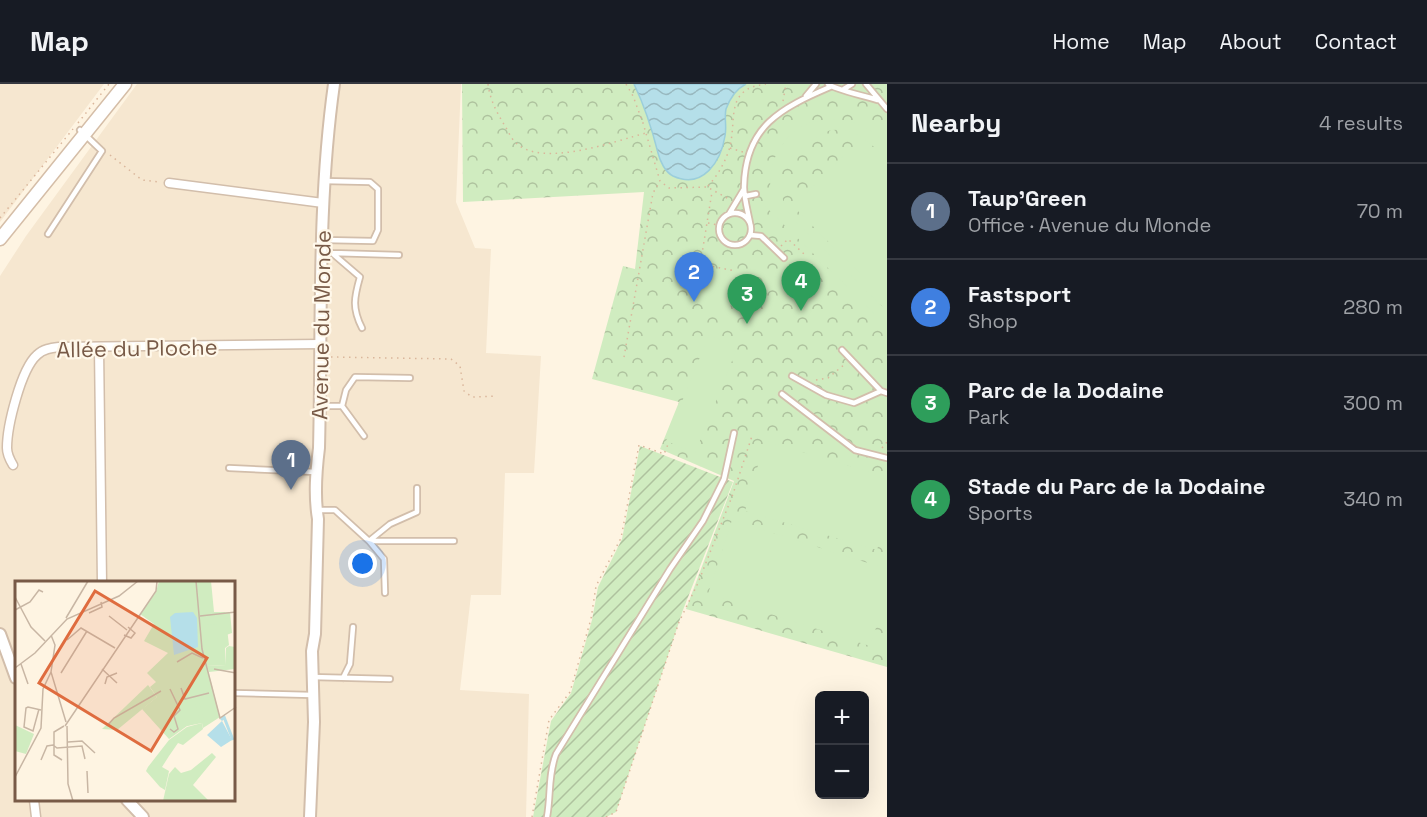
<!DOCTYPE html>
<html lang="en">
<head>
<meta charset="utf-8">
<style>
  :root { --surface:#171b24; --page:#20242c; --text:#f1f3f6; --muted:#9ea1a6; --line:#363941; --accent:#0f766e }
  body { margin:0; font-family:"Space Grotesk",sans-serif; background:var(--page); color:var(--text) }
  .controls { position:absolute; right:18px; bottom:18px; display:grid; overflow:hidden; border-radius:9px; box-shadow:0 6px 24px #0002 }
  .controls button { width:54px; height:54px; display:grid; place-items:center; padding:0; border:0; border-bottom:2px solid var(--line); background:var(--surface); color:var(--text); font:30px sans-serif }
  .you { position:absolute; left:363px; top:480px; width:21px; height:21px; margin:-15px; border:4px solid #fff; border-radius:50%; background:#1a73e8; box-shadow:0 0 0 9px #1a73e833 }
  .badge { display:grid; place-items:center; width:39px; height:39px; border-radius:50%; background:var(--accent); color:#fff; font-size:20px; font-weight:700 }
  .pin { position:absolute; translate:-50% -50px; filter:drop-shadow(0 2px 3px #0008) }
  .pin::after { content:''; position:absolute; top:32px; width:21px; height:18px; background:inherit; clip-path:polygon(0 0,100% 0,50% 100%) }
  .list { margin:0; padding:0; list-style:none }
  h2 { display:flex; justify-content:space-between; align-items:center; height:78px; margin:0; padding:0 24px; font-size:26px }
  h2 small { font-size:20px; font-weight:400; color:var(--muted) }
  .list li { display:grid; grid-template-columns:39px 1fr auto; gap:18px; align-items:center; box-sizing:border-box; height:96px; padding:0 24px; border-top:2px solid var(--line) }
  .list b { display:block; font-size:22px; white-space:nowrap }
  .list p { margin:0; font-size:20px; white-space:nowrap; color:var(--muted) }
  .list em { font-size:20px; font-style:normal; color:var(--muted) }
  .map { position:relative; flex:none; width:887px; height:733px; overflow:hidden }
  header { display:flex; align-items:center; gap:36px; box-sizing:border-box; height:84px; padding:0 30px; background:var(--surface); border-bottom:2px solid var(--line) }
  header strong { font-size:28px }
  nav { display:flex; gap:33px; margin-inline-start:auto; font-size:21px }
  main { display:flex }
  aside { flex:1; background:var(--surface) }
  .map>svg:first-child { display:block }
  .residential { fill:#f6e7d0; fill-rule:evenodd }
  .park { fill:url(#park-crowns) }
  .garden { fill:url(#garden-furrows) }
  .pitch { fill:#d0ecc0 }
  .water { fill:url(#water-waves); stroke:#9bcedb; stroke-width:1.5 }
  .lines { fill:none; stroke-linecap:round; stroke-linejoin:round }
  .service-casing { stroke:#d2beab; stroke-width:8 }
  .minor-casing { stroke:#d2beab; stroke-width:11 }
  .tertiary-casing { stroke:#d2beab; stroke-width:14 }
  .secondary-casing { stroke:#d5bea8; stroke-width:15 }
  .path { stroke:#dab69b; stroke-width:1.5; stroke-dasharray:1.5 4.5; stroke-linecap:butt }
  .service { stroke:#fff; stroke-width:4.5 }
  .minor { stroke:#fff; stroke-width:8 }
  .tertiary { stroke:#fff; stroke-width:10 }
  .secondary { stroke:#fff; stroke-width:12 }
  .labels { text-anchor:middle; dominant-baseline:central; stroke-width:4.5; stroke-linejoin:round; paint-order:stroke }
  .street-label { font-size:22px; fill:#785a47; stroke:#fff8ea }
  .inset-river { fill:none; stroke:#b5dfe9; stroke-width:3 }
  .inset-road { fill:none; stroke:#c8b6a4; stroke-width:1.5 }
  .view { fill:#df6c3f; fill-opacity:0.15; stroke:#df6c3f; stroke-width:3 }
  .inset-edge { fill:none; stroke:#785a47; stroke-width:3 }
</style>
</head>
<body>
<header>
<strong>Map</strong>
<nav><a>Home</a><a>Map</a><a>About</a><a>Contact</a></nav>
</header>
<main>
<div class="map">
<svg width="887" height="733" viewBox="0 0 887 733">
  <defs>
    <pattern id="park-crowns" width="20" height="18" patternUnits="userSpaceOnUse" patternTransform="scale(1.5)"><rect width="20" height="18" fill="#d0ecc0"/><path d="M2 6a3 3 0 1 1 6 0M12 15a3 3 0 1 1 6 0" fill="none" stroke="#aec29e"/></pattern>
    <pattern id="garden-furrows" width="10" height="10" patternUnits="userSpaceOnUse" patternTransform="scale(1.5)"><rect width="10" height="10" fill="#d0ecc0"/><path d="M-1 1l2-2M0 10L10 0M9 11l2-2" fill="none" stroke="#aec29e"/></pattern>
    <pattern id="water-waves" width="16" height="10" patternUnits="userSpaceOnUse" patternTransform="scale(1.5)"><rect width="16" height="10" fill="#b5dfe9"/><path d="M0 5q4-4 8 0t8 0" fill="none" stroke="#98b8bf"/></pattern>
  </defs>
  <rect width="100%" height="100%" fill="#fef4e2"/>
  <path class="residential" d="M0 0H104L0 138Z
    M137 0H461L456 118 475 164 491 165 486 269 541 272 534 389H505L501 511H471L460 606 529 610 526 733H0V192L26 152ZM16 499H234V716H16Z"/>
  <path class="park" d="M462 0H887V583L686 525 734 397 660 365 679 318 592 295 623 182 635 185 644 108 463 118Z"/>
  <path class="garden" d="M640 362 733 398 683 526 616 728 606 733H533L551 637 571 609 592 536 598 503 622 455Z"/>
  <path class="pitch" d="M828 35C856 36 868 42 887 61V76C875 64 863 50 846 47 829 43 820 50 808 60 801 66 792 71 786 78 772 94 783 121 793 135L887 227V242L763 120 772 111C764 83 782 50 809 39 815 37 822 37 828 35Z
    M857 59 887 89V217L793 122Z
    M710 184 736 189 729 232 703 228Z
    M709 251 738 262 695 369 666 357Z
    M765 357 887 393V432L877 466 745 427Z
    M732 436 887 485V510L870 562 708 510Z"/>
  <path class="water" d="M634 0H746C736 5 730 14 726 25 724 33 727 43 725 52 721 77 703 106 673 92 665 88 660 77 658 69 652 45 645 23 634 0Z"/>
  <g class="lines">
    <g class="service-casing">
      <path id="service" d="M828 0C835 6 866 12 877 16
        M866 0 887 25
        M844 5 852 0
        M806 12 816 0
        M746 112 756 110
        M719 145a16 16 0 1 1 32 0a16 16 0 1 1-32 0Z
        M729 130 744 105
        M750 139C748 128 744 114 744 103 745 42 781 24 830 3
        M48 150 102 67 80 46
        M750 151 761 152 784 174
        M324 156 373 157 378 146V105L370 98 324 97
        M332 169 360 193C354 214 352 224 362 244
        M332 169 399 171
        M842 266 881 307 887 309
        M792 292 826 311 854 319 881 307
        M782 310 855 366 887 374
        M322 322H342L364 352
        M342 322 346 306 355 293 410 294
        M229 384 316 388
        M317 426H335L369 457H454
        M385 509 384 475 369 457 390 440 417 428V404
        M312 593 390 595
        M343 594 350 580 353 543
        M234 609 312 611
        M547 733C551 711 548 691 556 670L670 485 703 437 724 395 734 349"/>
    </g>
    <g class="minor-casing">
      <path id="minor" d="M169 99 323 119
        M99 264 102 499
        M13 381C10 376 7 369 7 364 7 342 21 285 37 271 43 265 51 264 59 263L320 260
        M34 716 36 733"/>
    </g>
    <g class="tertiary-casing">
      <path id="tertiary" d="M0 550 16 594
        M127 716 143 733
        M310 733 314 638 312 567 315 550 318 435C314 411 316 388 319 364 322 243 317 121 334 0"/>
    </g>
    <g class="secondary-casing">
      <path id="secondary" d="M0 155 125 0"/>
    </g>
    <path class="path" d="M488 0C490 16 497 29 505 42 508 47 511 54 515 58 541 85 615 57 646 49
      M626 0 633 12 643 39 660 97 669 104 707 103 729 115
      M783 17 786 0
      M78 39 109 0
      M730 64 743 68
      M110 71 142 96 159 98
      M708 102C718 91 724 80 729 66 738 36 723 5 766 0
      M0 134 73 45
      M708 139 718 141
      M781 162 788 155 804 170
      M701 180 735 187
      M695 213 712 108
      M331 273 451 275 460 282 464 307 472 313 496 312
      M624 273 653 109 659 99
      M816 296 828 294 845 280
      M882 364 887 358
      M532 733 549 636 570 608 591 535 596 502 621 454 639 361 664 370 669 358
      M606 733 616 728 679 538 698 499 733 410 752 352"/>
    <use href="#service" class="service"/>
    <use href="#minor" class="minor"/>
    <use href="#tertiary" class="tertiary"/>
    <use href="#secondary" class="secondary"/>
  </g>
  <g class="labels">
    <g class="street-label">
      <text transform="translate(321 241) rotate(-89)">Avenue du Monde</text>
      <text transform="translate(137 264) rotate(-1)">Allée du Ploche</text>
    </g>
  </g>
  <g transform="translate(15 497)">
    <rect width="220" height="220" fill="#fef4e2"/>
    <path d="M187 142 188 148 168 164 163 162 154 175 147 186 154 190 150 209 145 206 131 190 133 186 154 159 172 146ZM197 172 201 176 178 204 194 220H148L154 193 160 186 166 192 176 189Z" fill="#d0ecc0"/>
    <path d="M214 65 220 66V88L194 91 192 85 211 84V67Z" fill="#d0ecc0"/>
    <path d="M144 0H196L199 31H210L214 64 210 67 211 84 192 85 205 136 188 147 187 142 172 145 154 158 127 128 142 116 135 106 141 101 132 92 153 72 129 60 139 43 125 33 141 11Z" fill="#d0ecc0"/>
    <path d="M133 104 142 116 102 149 87 148Z" fill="#d0ecc0"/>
    <path d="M215 31 217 52 191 61 190 44 202 43V32ZM184 82 189 104 176 107 171 85ZM149 113 163 128 155 135 141 120ZM196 116 202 137 189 140 184 119ZM139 120 156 139 147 147 131 128ZM180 120 185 141 172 145 166 124ZM0 144 19 153 11 173 0 170Z" fill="#d0ecc0"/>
    <path d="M178 31 182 37 183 66 159 74 155 36 160 32ZM207 140 217 159 206 166 192 154Z" fill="#b5dfe9"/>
    <path class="inset-river" d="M206 139 209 136 218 159"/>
    <path class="inset-road" d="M181 0 187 68 205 137 221 126M0 16 16 46 30 60M0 29 15 21 24 9 28 11M74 32 87 26 86 21M94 35 112 49M185 35 221 31M51 37 73 0M36 54 40 64 36 91 51 141M109 54 116 57 120 52 113 46M52 59 66 47 100 67M162 81 177 72 188 77M6 83 13 103M0 87 20 72 52 38 104 15 123 0M87 88 102 102M199 88 221 92M46 92 72 50M90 103 92 96 102 92M166 107 170 118 194 112M155 108 165 129 159 135 163 148 159 151 155 148M24 128 18 150 9 146 11 127 13 126 26 129M50 145 141 10 142 0M52 145 53 203 58 220M92 145 99 137 146 110M53 161 67 160 80 172M26 179 32 165 38 164 42 167 67 165 70 178M47 179 39 174V151L49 145M72 190 73 212M0 196 26 147 28 108 36 91"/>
    <path class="view" d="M80 10 192 77 136 170 24 102Z"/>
    <rect width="220" height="220" class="inset-edge"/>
  </g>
</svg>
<div class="controls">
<button>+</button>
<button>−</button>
</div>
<div class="you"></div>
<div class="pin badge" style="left:291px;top:406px;background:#5c6f8a">1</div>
<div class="pin badge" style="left:694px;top:218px;background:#3f7fe0">2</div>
<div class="pin badge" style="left:747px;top:240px;background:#2e9e5b">3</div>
<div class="pin badge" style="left:801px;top:227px;background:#2e9e5b">4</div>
</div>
<aside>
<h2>Nearby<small>4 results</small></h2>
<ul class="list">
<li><span class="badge" style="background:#5c6f8a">1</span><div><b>Taup’Green</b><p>Office · Avenue du Monde</p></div><em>70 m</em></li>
<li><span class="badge" style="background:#3f7fe0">2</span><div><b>Fastsport</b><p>Shop</p></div><em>280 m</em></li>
<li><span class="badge" style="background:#2e9e5b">3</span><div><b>Parc de la Dodaine</b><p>Park</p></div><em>300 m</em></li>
<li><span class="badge" style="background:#2e9e5b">4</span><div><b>Stade du Parc de la Dodaine</b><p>Sports</p></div><em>340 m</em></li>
</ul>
</aside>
</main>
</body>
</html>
